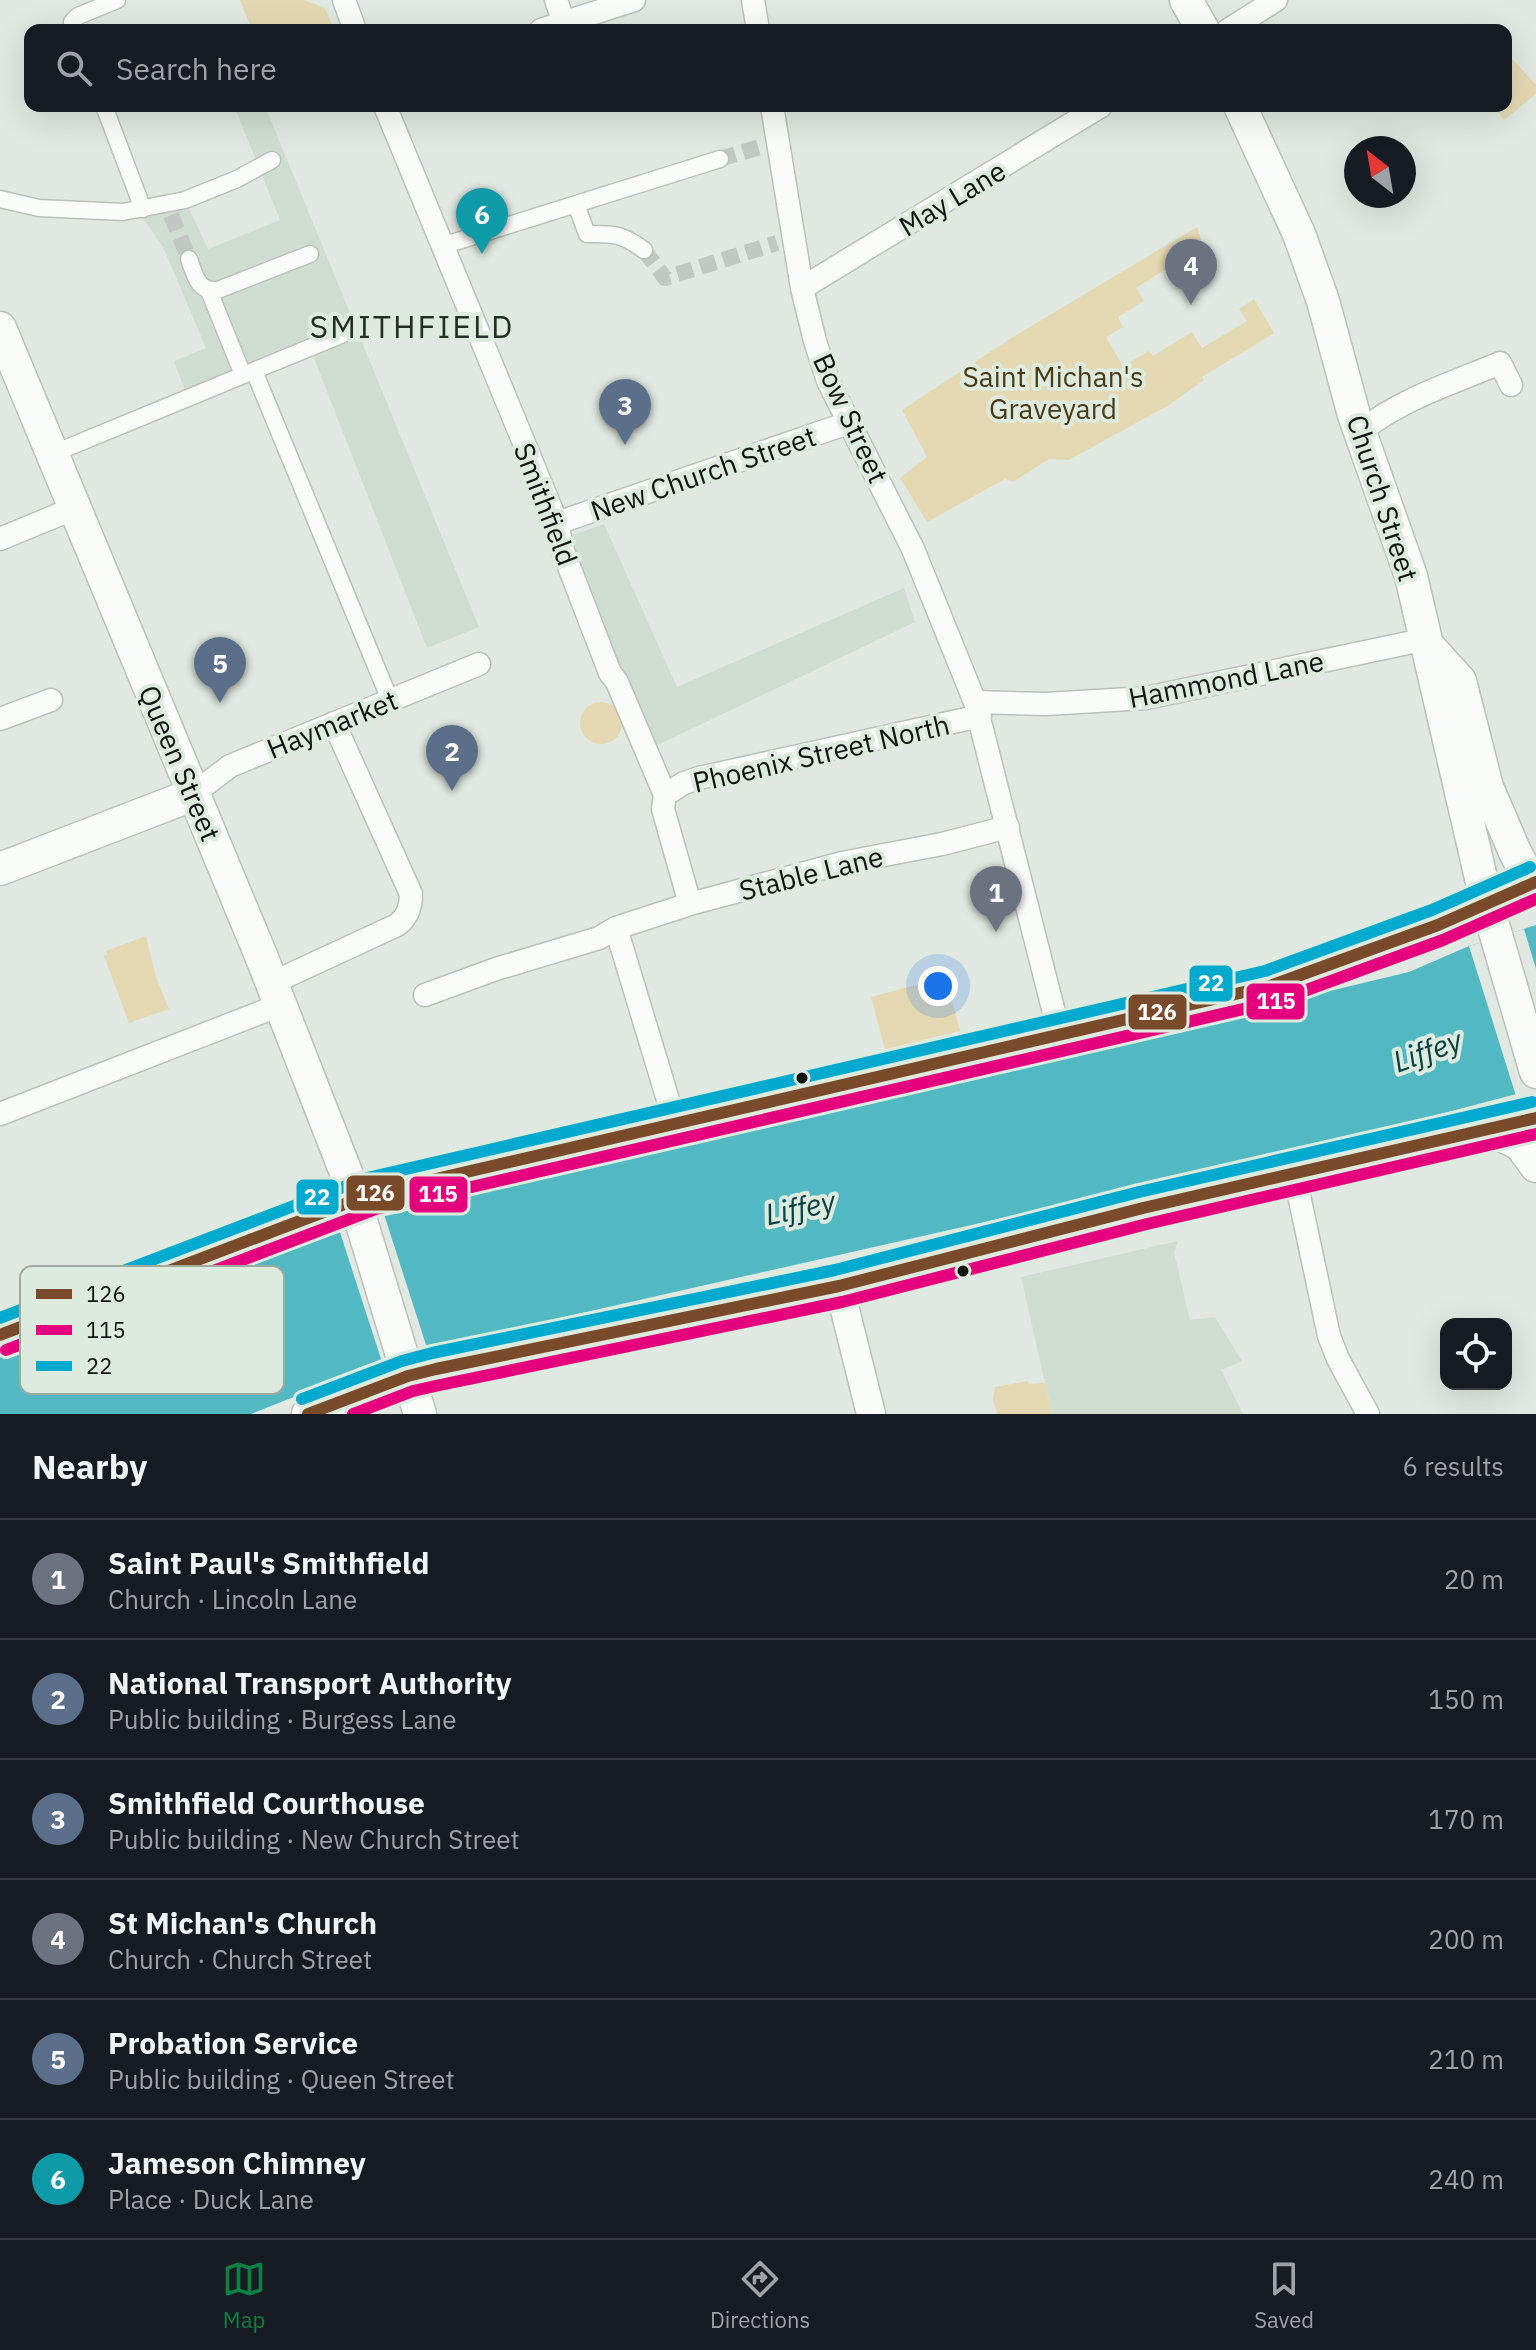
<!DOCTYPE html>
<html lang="en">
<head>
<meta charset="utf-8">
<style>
  :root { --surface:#171b24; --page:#20242c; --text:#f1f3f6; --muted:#9ea1a6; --line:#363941; --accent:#0b8043 }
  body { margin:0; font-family:"IBM Plex Sans",sans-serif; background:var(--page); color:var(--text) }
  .controls { position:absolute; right:24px; bottom:24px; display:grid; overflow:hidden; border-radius:16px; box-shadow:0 8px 32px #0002 }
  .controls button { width:72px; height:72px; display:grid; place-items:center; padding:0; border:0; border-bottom:2px solid var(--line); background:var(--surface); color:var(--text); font:40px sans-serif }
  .compass { position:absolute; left:1344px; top:136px; width:72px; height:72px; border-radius:50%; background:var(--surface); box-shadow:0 8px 32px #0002; rotate:329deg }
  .you { position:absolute; left:938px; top:986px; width:28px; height:28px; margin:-20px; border:6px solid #fff; border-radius:50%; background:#1a73e8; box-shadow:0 0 0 12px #1a73e833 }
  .badge { display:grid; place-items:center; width:52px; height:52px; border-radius:50%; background:var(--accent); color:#fff; font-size:26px; font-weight:700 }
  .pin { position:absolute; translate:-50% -66px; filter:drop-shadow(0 2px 4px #0008) }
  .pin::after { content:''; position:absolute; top:42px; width:28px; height:24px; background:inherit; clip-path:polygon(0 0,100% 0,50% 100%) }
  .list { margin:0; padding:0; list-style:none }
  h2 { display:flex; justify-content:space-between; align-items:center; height:104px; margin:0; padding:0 32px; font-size:34px }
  h2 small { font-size:26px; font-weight:400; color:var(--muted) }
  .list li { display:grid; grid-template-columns:52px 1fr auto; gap:24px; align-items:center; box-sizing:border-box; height:120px; padding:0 32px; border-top:2px solid var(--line) }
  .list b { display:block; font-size:30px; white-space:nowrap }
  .list p { margin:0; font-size:26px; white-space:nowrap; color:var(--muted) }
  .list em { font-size:26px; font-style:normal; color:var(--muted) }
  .icon { flex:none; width:44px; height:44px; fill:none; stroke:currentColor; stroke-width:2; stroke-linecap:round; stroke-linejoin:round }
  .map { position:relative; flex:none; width:1536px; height:1414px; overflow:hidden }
  .search { position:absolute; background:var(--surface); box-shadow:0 8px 32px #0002; left:24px; right:24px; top:24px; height:88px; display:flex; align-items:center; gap:20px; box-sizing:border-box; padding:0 28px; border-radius:16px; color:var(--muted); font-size:30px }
  .sheet { height:824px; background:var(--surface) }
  nav { display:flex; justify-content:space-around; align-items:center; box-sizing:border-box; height:112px; border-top:2px solid var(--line); background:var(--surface); font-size:22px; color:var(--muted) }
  nav a { display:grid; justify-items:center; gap:4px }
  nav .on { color:var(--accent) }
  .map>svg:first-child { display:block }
  .built { fill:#cfddd0 }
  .green { fill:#e4d8b3 }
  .water { fill:#52b9c3 }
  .pier { fill:#e0e8e1 }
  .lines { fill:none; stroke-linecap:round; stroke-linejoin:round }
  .pedestrian-tunnel { stroke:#c1c8c2; stroke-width:16; stroke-dasharray:16 8; stroke-linecap:butt }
  .pedestrian-casing { stroke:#bac0ba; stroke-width:19 }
  .minor-casing { stroke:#bac0ba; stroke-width:25 }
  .tertiary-casing { stroke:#bac0ba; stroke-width:31 }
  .secondary-casing { stroke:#bac0ba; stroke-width:35 }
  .pedestrian { stroke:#fafcfa; stroke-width:16 }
  .minor { stroke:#fafcfa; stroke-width:22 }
  .tertiary { stroke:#fafcfa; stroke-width:28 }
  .secondary { stroke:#fafcfa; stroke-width:32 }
  .bus-1-casing { stroke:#ddebde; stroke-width:18 }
  .bus-2-casing { stroke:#ddebde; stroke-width:18 }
  .bus-3-casing { stroke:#ddebde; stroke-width:18 }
  .bus-1 { stroke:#7a4b2a; stroke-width:12 }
  .bus-2 { stroke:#e5007d; stroke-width:12 }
  .bus-3 { stroke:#00a9ce; stroke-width:12 }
  .bus-dot { fill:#101511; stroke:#ddebde; stroke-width:3 }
  .labels { text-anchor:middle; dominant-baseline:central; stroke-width:8; stroke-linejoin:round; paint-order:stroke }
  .street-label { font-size:28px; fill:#101511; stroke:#ddebde }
  .park-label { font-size:28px; fill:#4a3a16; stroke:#ddebde }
  .water-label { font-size:30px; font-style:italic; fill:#054047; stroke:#ddebde }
  .quarter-label { font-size:32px; letter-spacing:2px; fill:#242e24; stroke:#ddebde }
  .key { fill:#ddebde; stroke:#a0aba0; stroke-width:2 }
  .key-label { font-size:22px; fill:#101511 }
  .line-badge { stroke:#ddebde; stroke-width:3 }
  .badge-label { font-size:22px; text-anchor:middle; font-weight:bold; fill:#fff }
</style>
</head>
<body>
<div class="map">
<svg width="1536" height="1414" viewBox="0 0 1536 1414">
  <rect width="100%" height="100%" fill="#e0e8e1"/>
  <path class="built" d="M234 106H265L479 627 427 648 312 353 190 404 174 361 206 348 163 247 143 218 185 200 208 249 280 220Z
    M604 524 677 687 904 588 915 622 639 754 550 543Z
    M1178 1241 1174 1252 1190 1320 1215 1317 1242 1361 1221 1370 1243 1414H1052L1021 1277Z"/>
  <path class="green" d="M240 0H304L325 8 334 30H252Z
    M1506 52 1536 85V94L1504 120 1493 106H1506Z
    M1197 227 1203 246 1136 288 1144 301 1118 317 1123 327 1106 337 1123 366 1149 351 1153 356 1192 332 1202 348 1247 321 1239 309 1254 299 1274 333 1202 377 1204 380 1169 405 1069 460 1049 459 1013 482 1005 479 927 522 900 478 927 457 902 410 1013 337Z
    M580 723a21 21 0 1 1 42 0a21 21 0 1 1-42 0Z
    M146 936 156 977 169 1009 129 1023 104 956 107 954 106 951Z
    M946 977 960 1031 885 1049 871 997Z
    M1028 1381 1029 1384 1045 1383 1052 1414H997L993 1400 995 1387Z"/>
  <path class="water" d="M1536 925V1089L1299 1151 427 1348 382 1362 251 1414H0V1354L337 1223 382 1208 744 1131 1409 972 1469 946Z"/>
  <path class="pier" d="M1524 929 1536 969V1089L1516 1096 1469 946Z
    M382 1208 427 1348 382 1362 337 1223Z"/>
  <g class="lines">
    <path class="pedestrian-tunnel" d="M720 159 760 147
      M171 215 189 259
      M644 250 665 278 777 243"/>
    <g class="pedestrian-casing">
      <path id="pedestrian" d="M74 30 72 22 78 16 117 0
        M104 106 143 209
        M0 199 39 208 123 212 185 200 237 179 272 160
        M576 204 587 234C614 234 621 233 644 250
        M442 246 720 159
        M189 259C195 275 197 292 218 290L310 254
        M209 291 243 375
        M254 371 390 700
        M52 454 343 334"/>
    </g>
    <g class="minor-casing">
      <path id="minor" d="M344 0 355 30
        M556 0 564 23
        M753 0 758 30
        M541 30 634 0
        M1228 30 1276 0
        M385 106 557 523 563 551 610 673 617 682 665 795 663 809 690 904
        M772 106 802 288 815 341 828 381 913 549 975 702 1060 1036
        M802 288 1101 106
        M1360 432C1400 399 1453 383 1500 363L1511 385
        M557 523 848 423
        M0 539 75 508
        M975 702 1046 704 1146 698 1427 639
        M0 719 51 700
        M192 795 230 766 479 664
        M665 795 684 783 699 778 980 716
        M616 928 675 1123
        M272 983 397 925C407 918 411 907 411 894L334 723
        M425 995 496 969 599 938 616 928 690 904 842 863 942 844 1008 827
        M0 1114 280 1005
        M1294 1172 1329 1336 1338 1359 1368 1414"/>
    </g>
    <g class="tertiary-casing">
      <path id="tertiary" d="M839 1286 871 1414"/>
    </g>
    <g class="secondary-casing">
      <path id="secondary" d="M1186 0 1203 30
        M1240 106 1299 234 1323 301 1354 415 1411 576 1487 904 1536 1072
        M0 328 262 958 347 1175 420 1414
        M1430 648 1460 681 1487 787 1515 852 1532 884
        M0 869 192 795
        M1489 1129 1520 1144 1536 1166
        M0 1335 371 1194 1270 986 1438 925 1536 882
        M308 1414 408 1376 436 1369 839 1286 1143 1208 1536 1118"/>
    </g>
    <use href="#pedestrian" class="pedestrian"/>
    <use href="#minor" class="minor"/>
    <use href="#tertiary" class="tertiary"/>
    <use href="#secondary" class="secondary"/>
    <g class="bus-1-casing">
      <path id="bus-1" d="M0 1335 371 1194 1270 986 1438 925 1536 882
        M308 1414 408 1376 436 1369 839 1286 1143 1208 1536 1118"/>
    </g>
    <g class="bus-2-casing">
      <path id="bus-2" d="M6 1350 376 1209 1274 1002 1443 940 1536 899
        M353 1414 413 1391 440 1385 842 1302 1147 1224 1536 1134"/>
    </g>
    <g class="bus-3-casing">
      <path id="bus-3" d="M0 1318 367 1178 1265 971 1432 910 1530 867
        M302 1399 402 1361 432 1353 835 1270 1139 1192 1532 1102"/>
    </g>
    <use href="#bus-1" class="bus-1"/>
    <use href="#bus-2" class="bus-2"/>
    <use href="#bus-3" class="bus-3"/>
  </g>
  <g class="bus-dot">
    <circle cx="802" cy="1078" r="7"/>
    <circle cx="963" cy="1271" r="7"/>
  </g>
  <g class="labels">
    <g class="street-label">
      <text transform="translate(952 198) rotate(-31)">May Lane</text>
      <text transform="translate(851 418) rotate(65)">Bow Street</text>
      <text transform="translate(703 473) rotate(-19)">New Church Street</text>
      <text transform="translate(1383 498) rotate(72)">Church Street</text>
      <text transform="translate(546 504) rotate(69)">Smithfield</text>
      <text transform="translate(1226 679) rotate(-11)">Hammond Lane</text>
      <text transform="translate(332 724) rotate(-22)">Haymarket</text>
      <text transform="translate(821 753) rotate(-13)">Phoenix Street North</text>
      <text transform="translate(180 763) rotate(67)">Queen Street</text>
      <text transform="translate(811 873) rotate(-14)">Stable Lane</text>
    </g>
    <g class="park-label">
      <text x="1053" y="376">Saint Michan's<tspan x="1053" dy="32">Graveyard</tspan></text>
    </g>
    <g class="water-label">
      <text transform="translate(1427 1050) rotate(-20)">Liffey</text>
      <text transform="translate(800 1207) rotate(-12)">Liffey</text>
    </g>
    <g class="quarter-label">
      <text x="412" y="326">SMITHFIELD</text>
    </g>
  </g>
  <rect x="20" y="1266" width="264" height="128" rx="12" class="key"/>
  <rect x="36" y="1289" width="36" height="10" fill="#7a4b2a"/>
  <rect x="36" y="1325" width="36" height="10" fill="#e5007d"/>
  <rect x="36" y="1361" width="36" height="10" fill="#00a9ce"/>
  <g class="key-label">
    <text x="86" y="1302">126</text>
    <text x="86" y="1338">115</text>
    <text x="86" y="1374">22</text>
  </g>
  <g class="line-badge">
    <rect x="1188" y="964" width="46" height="39" rx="8" fill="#00a9ce"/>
    <rect x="1245" y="982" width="61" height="39" rx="8" fill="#e5007d"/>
    <rect x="1127" y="993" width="61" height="38" rx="8" fill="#7a4b2a"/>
    <rect x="345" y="1174" width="61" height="38" rx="8" fill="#7a4b2a"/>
    <rect x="408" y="1175" width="61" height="39" rx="8" fill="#e5007d"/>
    <rect x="295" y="1178" width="45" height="38" rx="8" fill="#00a9ce"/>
  </g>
  <g class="badge-label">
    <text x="1211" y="991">22</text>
    <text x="1276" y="1009">115</text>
    <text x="1157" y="1020">126</text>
    <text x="375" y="1201">126</text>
    <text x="438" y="1202">115</text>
    <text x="317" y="1205">22</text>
  </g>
</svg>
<div class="controls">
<button><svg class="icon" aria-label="locate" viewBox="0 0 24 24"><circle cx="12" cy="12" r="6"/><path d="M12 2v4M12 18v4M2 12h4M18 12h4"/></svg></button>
</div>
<svg class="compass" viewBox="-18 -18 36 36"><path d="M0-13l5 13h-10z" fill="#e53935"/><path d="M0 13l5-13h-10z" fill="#9ea1a6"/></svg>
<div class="you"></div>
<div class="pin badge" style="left:996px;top:932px;background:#6b7280">1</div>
<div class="pin badge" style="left:452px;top:791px;background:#5c6f8a">2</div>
<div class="pin badge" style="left:625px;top:445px;background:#5c6f8a">3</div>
<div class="pin badge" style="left:1191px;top:305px;background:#6b7280">4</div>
<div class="pin badge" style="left:220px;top:703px;background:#5c6f8a">5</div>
<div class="pin badge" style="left:482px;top:254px;background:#0f9aa8">6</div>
<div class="search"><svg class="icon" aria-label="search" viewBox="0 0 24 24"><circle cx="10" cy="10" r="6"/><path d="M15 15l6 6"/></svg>Search here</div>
</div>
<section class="sheet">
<h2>Nearby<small>6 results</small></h2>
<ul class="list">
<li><span class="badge" style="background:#6b7280">1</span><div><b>Saint Paul's Smithfield</b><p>Church · Lincoln Lane</p></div><em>20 m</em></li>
<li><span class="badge" style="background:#5c6f8a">2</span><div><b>National Transport Authority</b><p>Public building · Burgess Lane</p></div><em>150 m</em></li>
<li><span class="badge" style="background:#5c6f8a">3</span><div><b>Smithfield Courthouse</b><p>Public building · New Church Street</p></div><em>170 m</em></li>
<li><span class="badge" style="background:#6b7280">4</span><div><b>St Michan's Church</b><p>Church · Church Street</p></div><em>200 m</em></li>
<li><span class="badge" style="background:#5c6f8a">5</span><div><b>Probation Service</b><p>Public building · Queen Street</p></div><em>210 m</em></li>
<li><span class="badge" style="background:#0f9aa8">6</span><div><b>Jameson Chimney</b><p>Place · Duck Lane</p></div><em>240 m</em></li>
</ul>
</section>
<nav>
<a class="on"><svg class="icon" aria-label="map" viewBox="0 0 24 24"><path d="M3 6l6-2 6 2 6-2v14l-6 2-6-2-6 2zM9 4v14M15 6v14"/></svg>Map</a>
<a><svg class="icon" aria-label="directions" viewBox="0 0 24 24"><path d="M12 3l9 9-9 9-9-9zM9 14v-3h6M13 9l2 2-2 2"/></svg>Directions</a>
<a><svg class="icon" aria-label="saved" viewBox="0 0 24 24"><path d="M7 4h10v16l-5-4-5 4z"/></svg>Saved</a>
</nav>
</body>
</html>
